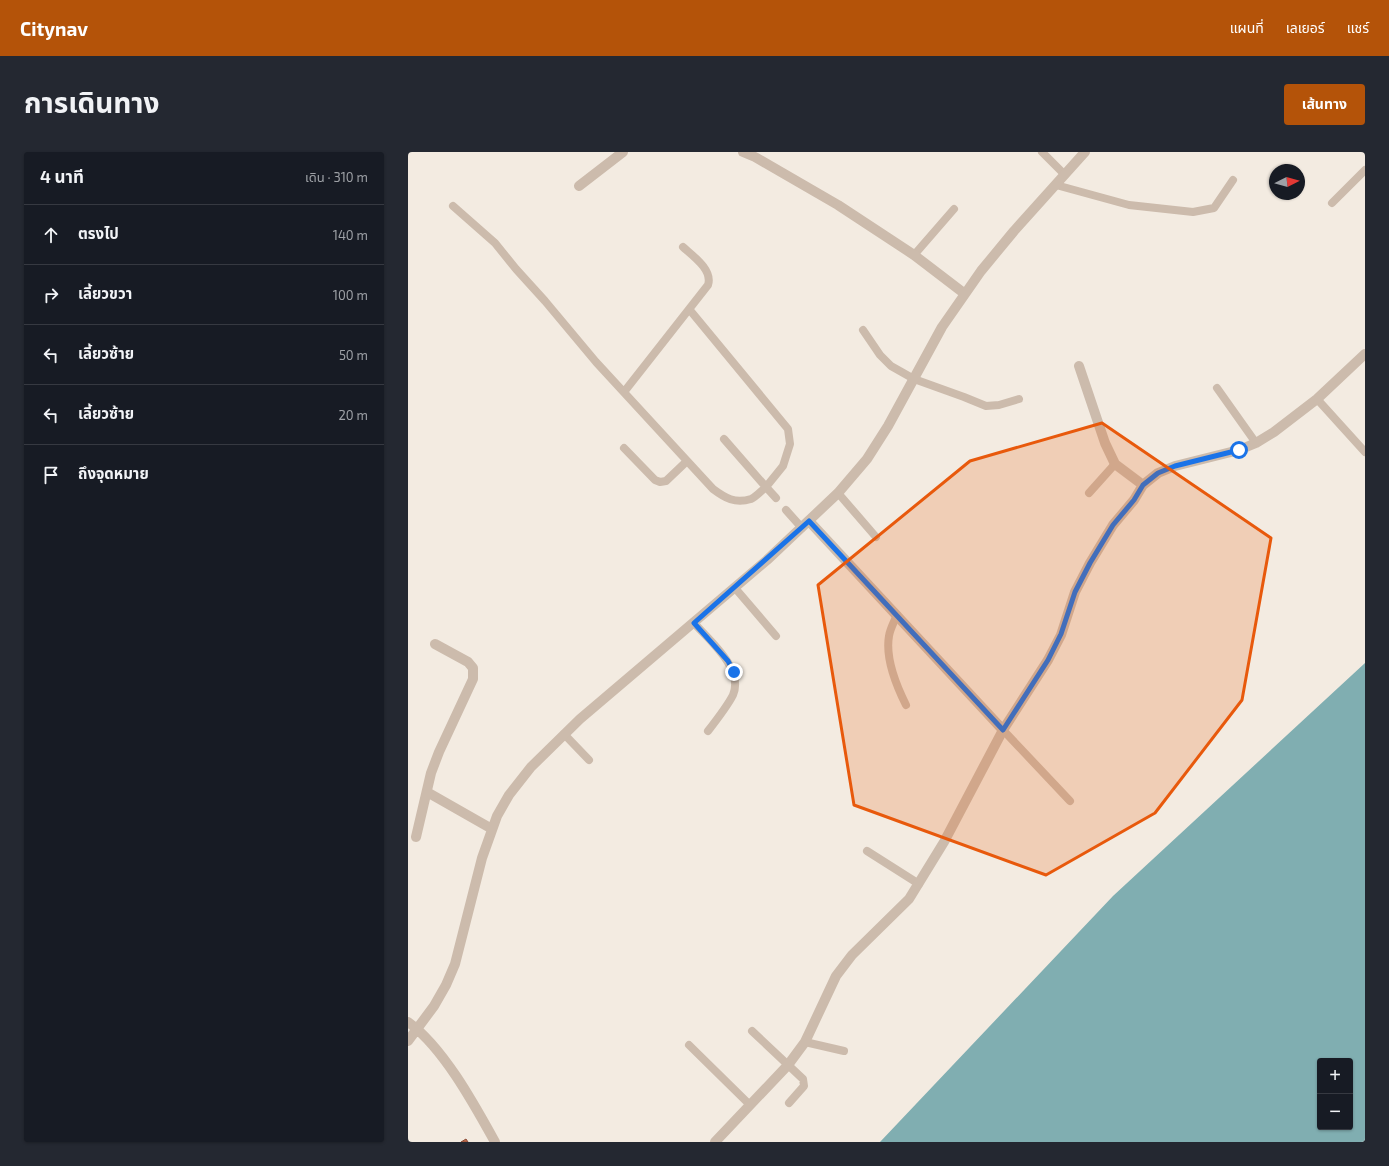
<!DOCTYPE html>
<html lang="th">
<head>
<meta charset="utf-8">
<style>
  :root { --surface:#171b24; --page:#242831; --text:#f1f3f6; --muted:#9ea1a6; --line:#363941; --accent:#b45309 }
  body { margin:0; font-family:"Exo 2","Noto Sans Thai",sans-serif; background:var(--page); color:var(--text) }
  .controls { position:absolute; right:12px; bottom:12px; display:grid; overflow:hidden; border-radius:4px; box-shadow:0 1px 3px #0004 }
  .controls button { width:36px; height:36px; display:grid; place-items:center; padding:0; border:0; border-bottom:1px solid var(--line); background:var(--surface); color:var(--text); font:20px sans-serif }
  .compass { position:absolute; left:861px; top:12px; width:36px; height:36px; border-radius:50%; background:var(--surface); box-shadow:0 1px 3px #0004; rotate:84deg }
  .stop { position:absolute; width:12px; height:12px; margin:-9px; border:3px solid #1a73e8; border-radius:50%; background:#fff }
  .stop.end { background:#1a73e8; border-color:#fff; box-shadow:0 1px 4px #0008 }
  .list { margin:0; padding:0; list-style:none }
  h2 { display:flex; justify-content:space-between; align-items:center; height:52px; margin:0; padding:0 16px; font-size:17px }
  h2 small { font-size:13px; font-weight:400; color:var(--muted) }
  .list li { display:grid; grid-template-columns:26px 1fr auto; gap:12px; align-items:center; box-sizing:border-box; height:60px; padding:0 16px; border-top:1px solid var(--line) }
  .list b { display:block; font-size:15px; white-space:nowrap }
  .list em { font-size:13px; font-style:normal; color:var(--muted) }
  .icon { flex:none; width:22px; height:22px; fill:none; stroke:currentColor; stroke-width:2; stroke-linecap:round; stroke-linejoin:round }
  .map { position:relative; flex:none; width:957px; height:990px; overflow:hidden; border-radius:4px }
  header { display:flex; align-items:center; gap:24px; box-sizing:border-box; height:56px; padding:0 20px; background:var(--accent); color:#fff }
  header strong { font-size:19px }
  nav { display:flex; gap:22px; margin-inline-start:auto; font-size:14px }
  .intro { display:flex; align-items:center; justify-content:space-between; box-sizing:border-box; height:96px; padding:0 24px }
  h1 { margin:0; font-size:28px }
  .button { padding:10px 18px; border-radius:4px; background:var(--accent); color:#fff; font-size:14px; font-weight:700 }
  main { display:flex; gap:24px; padding:0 24px }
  aside { flex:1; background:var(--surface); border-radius:4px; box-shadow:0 1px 3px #0004 }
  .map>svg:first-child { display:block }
  .water { fill:#80aeb1; fill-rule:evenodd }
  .building { fill:#c56c4d; stroke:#8a4c36 }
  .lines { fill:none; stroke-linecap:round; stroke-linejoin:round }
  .lane { stroke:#ccbbac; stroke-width:8 }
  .street { stroke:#ccbbac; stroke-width:10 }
  .route { stroke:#1a73e8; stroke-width:5 }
  .marked { fill:#e8590c; fill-opacity:0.2; stroke:#e8590c; stroke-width:3; stroke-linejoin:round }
</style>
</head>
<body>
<header>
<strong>Citynav</strong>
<nav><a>แผนที่</a><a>เลเยอร์</a><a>แชร์</a></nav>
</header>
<div class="intro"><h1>การเดินทาง</h1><a class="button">เส้นทาง</a></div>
<main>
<aside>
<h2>4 นาที<small>เดิน · 310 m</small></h2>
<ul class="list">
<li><svg class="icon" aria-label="ahead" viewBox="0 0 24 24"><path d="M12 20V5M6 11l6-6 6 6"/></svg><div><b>ตรงไป</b></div><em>140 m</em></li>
<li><svg class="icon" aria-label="right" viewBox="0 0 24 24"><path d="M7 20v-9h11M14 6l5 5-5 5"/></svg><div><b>เลี้ยวขวา</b></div><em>100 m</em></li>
<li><svg class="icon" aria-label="left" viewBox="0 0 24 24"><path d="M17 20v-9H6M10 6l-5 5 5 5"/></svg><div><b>เลี้ยวซ้าย</b></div><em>50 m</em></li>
<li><svg class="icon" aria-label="left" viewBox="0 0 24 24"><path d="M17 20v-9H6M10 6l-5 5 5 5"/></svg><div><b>เลี้ยวซ้าย</b></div><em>20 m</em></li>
<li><svg class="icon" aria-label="arrive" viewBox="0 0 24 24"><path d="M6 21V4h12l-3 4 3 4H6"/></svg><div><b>ถึงจุดหมาย</b></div></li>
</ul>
</aside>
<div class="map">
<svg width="957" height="990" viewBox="0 0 957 990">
  <rect width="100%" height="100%" fill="#f3ebe1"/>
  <path class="water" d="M957 511V990H472L705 744ZM912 909H942V975H912Z"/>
  <path class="building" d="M58 987 60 990H53Z"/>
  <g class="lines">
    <path class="lane" d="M634 0 657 23
      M648 33 721 53 785 60 806 56 825 28
      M924 51 957 18
      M45 54 87 91 108 117 137 149 188 210 305 337C317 346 327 352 343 347 348 345 353 339 358 335L368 346
      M506 103 546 57
      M281 157 380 277 382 292 375 314 358 335 316 287
      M455 178 472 203 483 214 506 227 556 245 578 254 591 253 611 247
      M809 236 848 291
      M216 240 300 133C305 118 285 104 275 95
      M909 247 957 300
      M216 296 247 328 252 330 258 329 279 309
      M430 341 468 385
      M681 341 707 312
      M378 358 394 376
      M327 436 368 484
      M489 463C486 470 482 477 481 484 477 507 488 533 498 553
      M286 471C302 489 336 517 325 543 320 553 307 570 300 579
      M595 578 662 649
      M156 582 181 608
      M459 699 511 732
      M344 879 395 927 396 934 381 951
      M397 890 436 899
      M281 893 342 953"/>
    <path class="street" d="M335 0 347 5 430 53 506 103 557 142
      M171 34 215 0
      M671 214 697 291 707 312 735 333
      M401 369 595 578
      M19 640 84 677
      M8 685 23 621 31 600 65 527V516L60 510 27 492
      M0 870C35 895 66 952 87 990
      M0 889 26 854 38 833 47 812 74 706 89 664 101 643 123 615 172 567 359 408 430 341 459 307 480 274 534 175 573 119 606 79 677 0
      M307 990 380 913 397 890 428 824 444 803 501 747 536 690 595 578 640 508 653 483 667 440 682 411 705 373 726 348 735 333 750 321 767 314 831 298 848 291 866 280 909 247 957 202"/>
  </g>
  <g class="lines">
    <path class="route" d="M326 520 320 509 286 471 401 369 595 578 640 508 653 482 667 440 682 411 705 373 726 348 735 333 750 321 767 314 831 298"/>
  </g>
  <path class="marked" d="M694 271 863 386 834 548 747 661 638 723 446 653 410 433 562 309Z"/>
</svg>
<div class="controls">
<button>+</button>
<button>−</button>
</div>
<svg class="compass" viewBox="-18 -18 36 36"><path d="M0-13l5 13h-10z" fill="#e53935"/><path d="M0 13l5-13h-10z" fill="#9ea1a6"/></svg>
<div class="stop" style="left:831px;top:298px"></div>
<div class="stop end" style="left:326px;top:520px"></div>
</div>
</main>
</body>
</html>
